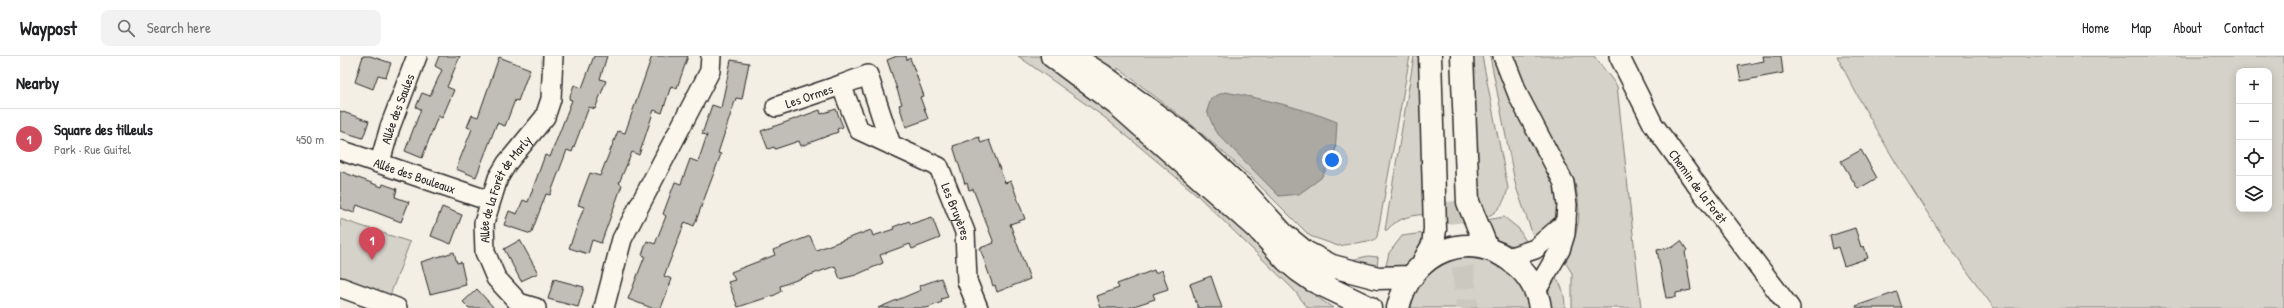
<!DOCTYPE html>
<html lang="en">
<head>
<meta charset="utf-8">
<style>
  :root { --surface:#fff; --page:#f2f2f2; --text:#202124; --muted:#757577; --line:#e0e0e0; --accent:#d1495b }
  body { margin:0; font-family:"Patrick Hand",sans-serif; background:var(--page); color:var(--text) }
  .controls { position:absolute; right:12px; top:12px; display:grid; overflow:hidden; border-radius:8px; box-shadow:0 2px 10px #0003 }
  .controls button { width:36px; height:36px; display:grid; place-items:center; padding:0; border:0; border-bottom:1px solid var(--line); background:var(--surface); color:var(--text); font:20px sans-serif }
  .you { position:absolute; left:992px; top:104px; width:14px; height:14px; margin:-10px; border:3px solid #fff; border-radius:50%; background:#1a73e8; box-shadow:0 0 0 6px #1a73e833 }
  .badge { display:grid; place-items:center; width:26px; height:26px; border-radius:50%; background:var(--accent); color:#fff; font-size:13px; font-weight:700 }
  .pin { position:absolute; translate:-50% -33px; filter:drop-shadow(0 1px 2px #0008) }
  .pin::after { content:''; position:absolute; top:21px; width:14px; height:12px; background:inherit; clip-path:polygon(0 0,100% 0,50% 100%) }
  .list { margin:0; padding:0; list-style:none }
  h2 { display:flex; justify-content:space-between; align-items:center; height:52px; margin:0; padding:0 16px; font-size:17px }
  h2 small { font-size:13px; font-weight:400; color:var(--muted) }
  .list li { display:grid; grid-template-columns:26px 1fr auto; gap:12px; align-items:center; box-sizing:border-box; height:60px; padding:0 16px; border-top:1px solid var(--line) }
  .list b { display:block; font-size:15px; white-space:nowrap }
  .list p { margin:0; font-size:13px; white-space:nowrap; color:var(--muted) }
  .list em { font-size:13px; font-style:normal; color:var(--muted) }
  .icon { flex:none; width:22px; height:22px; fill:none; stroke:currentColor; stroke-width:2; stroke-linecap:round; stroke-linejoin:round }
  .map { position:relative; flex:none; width:1944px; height:252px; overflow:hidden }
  header { display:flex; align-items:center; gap:24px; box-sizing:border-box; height:56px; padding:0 20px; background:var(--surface); border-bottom:1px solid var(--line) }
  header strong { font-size:19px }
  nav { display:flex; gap:22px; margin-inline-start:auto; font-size:14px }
  .search { width:280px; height:36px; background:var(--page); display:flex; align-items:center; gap:10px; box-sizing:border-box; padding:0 14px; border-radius:8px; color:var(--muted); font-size:15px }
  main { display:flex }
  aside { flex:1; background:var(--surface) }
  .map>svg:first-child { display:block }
  .green { fill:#d5d2c9; stroke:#807e7a; fill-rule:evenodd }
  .water { fill:#aca9a2; stroke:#787772 }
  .building { fill:#c0beb6; stroke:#2b2b2b }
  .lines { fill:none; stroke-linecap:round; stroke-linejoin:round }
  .major-tunnel { stroke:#cbc8bf; stroke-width:22; stroke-dasharray:22 11; stroke-linecap:butt }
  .minor-casing { stroke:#2b2b2b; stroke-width:22 }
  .major-casing { stroke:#2b2b2b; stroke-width:25 }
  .minor { stroke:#fbf7ec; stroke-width:19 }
  .major { stroke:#fbf7ec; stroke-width:22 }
  .labels { text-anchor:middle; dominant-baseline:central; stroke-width:3.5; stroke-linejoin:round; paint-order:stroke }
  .street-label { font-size:13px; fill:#2b2b2b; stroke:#fbf7ec }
</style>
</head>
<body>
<header>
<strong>Waypost</strong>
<div class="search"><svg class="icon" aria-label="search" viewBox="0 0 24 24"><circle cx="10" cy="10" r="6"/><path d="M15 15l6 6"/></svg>Search here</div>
<nav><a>Home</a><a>Map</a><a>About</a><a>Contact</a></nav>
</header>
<main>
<aside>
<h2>Nearby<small></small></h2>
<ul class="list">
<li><span class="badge">1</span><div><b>Square des tilleuls</b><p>Park · Rue Guitel</p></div><em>450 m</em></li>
</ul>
</aside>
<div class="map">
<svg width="1944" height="252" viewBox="0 0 1944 252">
  <rect width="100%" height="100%" fill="#f3efe4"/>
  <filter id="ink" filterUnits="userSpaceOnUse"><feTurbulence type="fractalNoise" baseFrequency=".025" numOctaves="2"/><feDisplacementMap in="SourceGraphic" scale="8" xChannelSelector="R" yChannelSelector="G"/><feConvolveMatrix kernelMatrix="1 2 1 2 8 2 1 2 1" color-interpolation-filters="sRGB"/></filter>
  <g filter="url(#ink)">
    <path class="green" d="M678 0H1070L1037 181 1034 184 998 190 970 180 910 120 852 69 778 12 770 58 817 96 911 181 944 218 993 252H968L953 233 855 137 764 61Z
      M1074 0H1080L1089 158C1073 159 1058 161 1047 174H1045Z
      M1132 0H1142L1168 132C1164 149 1156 160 1138 163Z
      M1150 0H1156L1219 136C1217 165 1216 165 1195 185L1176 131Z
      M1170 0H1254L1277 30 1301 252H1232V217L1225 206C1239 175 1243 158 1234 124L1197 55Z
      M1497 0H1944V252H1654C1595 173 1541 88 1497 0ZM1899 15H1929V153H1899Z
      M1164 161 1178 172 1187 187 1173 190 1154 183 1146 164Z
      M0 163 70 186 49 242 0 222Z
      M1091 176C1079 198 1072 212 1045 214L1049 197 1062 180Z
      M1028 200 1038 201 1037 213 1011 204Z
      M1121 202C1154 202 1183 217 1189 252H1071C1076 224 1095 209 1121 202Z
      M1212 220C1223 226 1225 241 1225 252H1211L1208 231Z"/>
    <path class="water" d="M885 36C924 43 960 51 997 66L995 98 981 122 959 138 939 140 875 75 867 55 871 42Z"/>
    <path class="building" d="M23 0H30L51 7 46 21 38 19 33 33 15 26Z
      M99 0H120L107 31 114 34 102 62 98 60 82 102 65 95 81 53 76 51 82 37 90 40 102 14 95 10Z
      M254 0H267L260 23 266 25 255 53 249 51 232 96 227 94 210 139 206 138 191 178 164 169 169 155 177 158 183 144 188 146 205 99 210 101 232 44 229 43 234 29 242 32Z
      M312 0H348L337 32 331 30 322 57 314 54 299 99 292 96 279 127 282 129 261 187 252 184 248 198 229 192 244 151 238 149 250 117 260 120 278 75 285 77Z
      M557 0H566L567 4 570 2 584 40 580 41 588 63 566 71 559 49 562 48 547 4Z
      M1423 0H1441L1443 17 1401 25 1398 10 1424 5Z
      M159 1 190 13 178 45 175 44 165 70 157 67 136 121 116 113 132 73 127 71 132 59 138 61Z
      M391 4 409 7 402 43 396 42 378 97 381 98 354 170 345 166 324 220 332 223 321 252H312L288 243 305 200 302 199 307 185 315 188 326 160 323 158 335 126 341 128 350 103 358 106 367 79 362 78 372 49 381 52Z
      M496 53 503 71 497 73 498 76 461 90 459 85 435 93 434 91 428 93 421 75 480 54 481 58Z
      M0 55 29 65 23 82 0 75Z
      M639 81 641 87 649 84 665 127 671 125 685 163 670 168 690 223 657 236 655 229 653 230 640 192 654 187 633 133 629 134 627 127 625 128 613 90Z
      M1521 94 1537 122 1518 133 1501 105Z
      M0 115 42 131 43 128 57 133 55 141 69 146 61 166 17 149 14 157 0 152Z
      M102 151 122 159 111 188 91 180Z
      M592 161 600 182 572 193 570 188 540 199 543 207 516 219 500 223 495 210 440 230 441 235 435 239 398 251 388 226 395 224 391 216 435 199 433 194 470 180 476 194 531 174 533 180 554 173 553 171 569 165 571 168Z
      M1515 172 1521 191 1524 190 1528 202 1504 210 1498 191 1493 193 1490 180Z
      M180 184 198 217 181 225 164 193Z
      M1341 185 1347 194 1345 196 1351 234 1336 237V241L1326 242 1317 194 1333 191Z
      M114 196 117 207 121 206 126 229 90 238 81 206Z
      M814 214 815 217 822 214 828 233 813 238 815 243 788 252H761L757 240 779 232 777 228Z
      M871 220 882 252H858L850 228Z
      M601 222 608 241 601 243 602 246 587 252H538L581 234 579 230Z
      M214 223 244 231 238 251 208 243Z
      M137 233 154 252H129L123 246Z
      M1557 236 1562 252H1517L1516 250Z"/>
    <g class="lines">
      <path class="major-tunnel" d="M1116 145 1127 252"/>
      <g class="minor-casing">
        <g id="minor">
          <path d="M1163 0 1179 41 1224 127 1227 149 1225 178 1220 194 1196 235"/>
          <path id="s1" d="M1279 0 1313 68 1356 128 1450 252"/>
          <path id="s2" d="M436 51 501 29"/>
          <path id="s3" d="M551 89 528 19 501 29 519 74 599 111 625 176 627 225 638 252"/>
          <path id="s4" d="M0 94 150 145"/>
          <path id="s5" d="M40 106 50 71 77 0"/>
          <path d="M1168 202 1195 193 1226 166"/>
          <path d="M0 231 57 252"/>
          <path id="s6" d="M196 252 179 247 156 222 145 196 144 167 158 122 167 107 205 61 211 43 213 0"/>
          <path d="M264 252 282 183 370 15 371 0"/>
        </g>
      </g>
      <g class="major-casing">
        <path id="major" d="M712 0 779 50 922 177 946 204 959 215 972 224 1030 252
          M732 0 762 19 845 80 901 132 943 178 965 196 992 210 1038 222 1070 221
          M1122 0 1128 146 1147 192
          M1084 205 1093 189 1095 173 1090 0
          M1058 252C1071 195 1131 169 1177 210 1189 220 1198 236 1200 252"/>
      </g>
      <use href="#minor" class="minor"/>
      <use href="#major" class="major"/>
    </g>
  </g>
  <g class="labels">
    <g class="street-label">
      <text stroke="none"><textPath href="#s2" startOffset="35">Les Ormes</textPath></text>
      <text stroke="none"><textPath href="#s5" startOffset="56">Allée des Saules</textPath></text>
      <text stroke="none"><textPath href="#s4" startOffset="79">Allée des Bouleaux</textPath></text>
      <text stroke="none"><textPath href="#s1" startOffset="153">Chemin de la Forêt</textPath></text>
      <text stroke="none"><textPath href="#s6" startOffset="148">Allée de la Forêt de Marly</textPath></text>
      <text stroke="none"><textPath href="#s3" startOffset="287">Les Bruyères</textPath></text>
    </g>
  </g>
</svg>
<div class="controls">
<button>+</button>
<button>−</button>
<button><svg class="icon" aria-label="locate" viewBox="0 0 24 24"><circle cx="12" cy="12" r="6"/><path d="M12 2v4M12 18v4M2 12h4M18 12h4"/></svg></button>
<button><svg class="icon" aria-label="layers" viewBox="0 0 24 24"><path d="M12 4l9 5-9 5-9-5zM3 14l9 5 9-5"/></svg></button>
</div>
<div class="you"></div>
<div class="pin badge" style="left:32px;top:204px">1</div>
</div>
</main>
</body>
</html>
